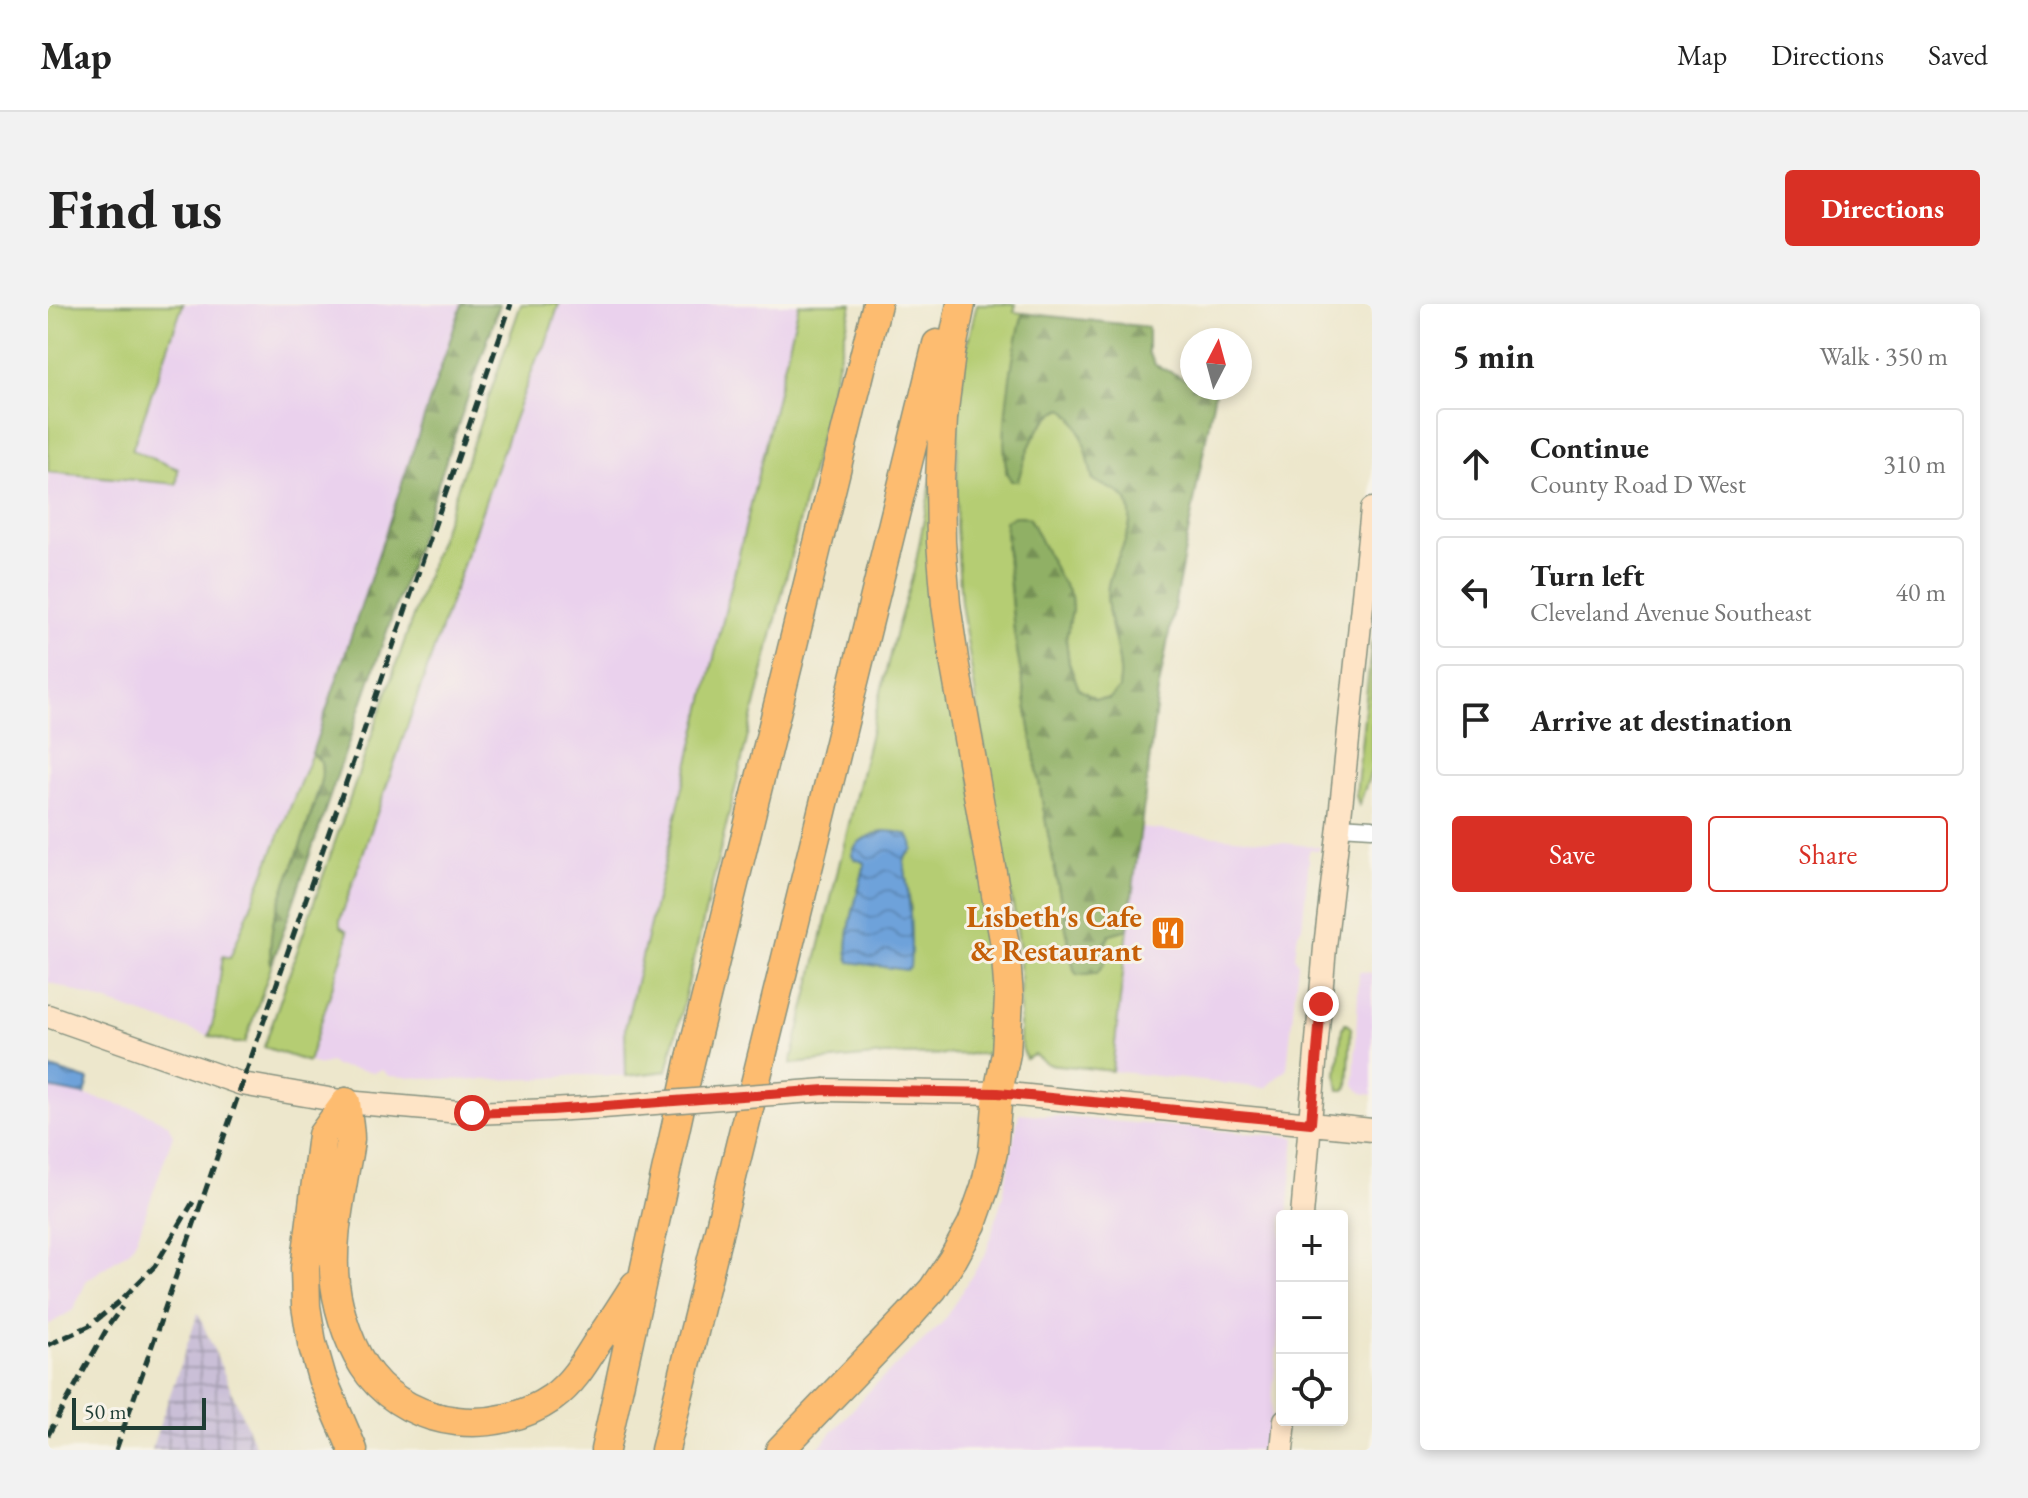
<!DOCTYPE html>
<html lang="en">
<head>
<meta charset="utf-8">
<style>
  :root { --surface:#fff; --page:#f2f2f2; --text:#222; --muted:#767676; --line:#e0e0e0; --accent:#d93025 }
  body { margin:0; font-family:"EB Garamond",serif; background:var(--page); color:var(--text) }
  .controls { position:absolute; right:24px; bottom:24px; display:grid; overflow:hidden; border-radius:8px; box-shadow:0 4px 12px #0003 }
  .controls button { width:72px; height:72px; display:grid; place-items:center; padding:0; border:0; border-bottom:2px solid var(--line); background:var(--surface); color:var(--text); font:40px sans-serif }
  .compass { position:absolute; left:1132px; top:24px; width:72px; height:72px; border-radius:50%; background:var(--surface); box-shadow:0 4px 12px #0003; rotate:6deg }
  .scale { position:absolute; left:24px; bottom:20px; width:134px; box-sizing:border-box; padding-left:8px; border:4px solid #1f3d34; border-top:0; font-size:22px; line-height:28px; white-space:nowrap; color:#1f3d34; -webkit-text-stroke:6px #f7f3e8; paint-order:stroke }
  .stop { position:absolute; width:24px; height:24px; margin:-18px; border:6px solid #d93025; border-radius:50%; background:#fff }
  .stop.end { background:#d93025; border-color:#fff; box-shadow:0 2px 8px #0008 }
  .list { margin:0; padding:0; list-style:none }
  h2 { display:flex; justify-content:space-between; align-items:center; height:104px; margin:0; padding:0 32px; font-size:34px }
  h2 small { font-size:26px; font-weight:400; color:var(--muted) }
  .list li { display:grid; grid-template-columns:52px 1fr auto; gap:24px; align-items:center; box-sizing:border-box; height:112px; margin:0 16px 16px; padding:0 16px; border:2px solid var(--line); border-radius:8px }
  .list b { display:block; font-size:30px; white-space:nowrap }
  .list p { margin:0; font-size:26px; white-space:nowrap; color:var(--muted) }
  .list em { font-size:26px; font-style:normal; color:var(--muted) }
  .actions { display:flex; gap:16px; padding:24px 32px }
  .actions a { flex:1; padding:18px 0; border:2px solid var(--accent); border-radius:8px; text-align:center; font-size:28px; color:var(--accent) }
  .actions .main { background:var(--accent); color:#fff }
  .icon { flex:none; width:44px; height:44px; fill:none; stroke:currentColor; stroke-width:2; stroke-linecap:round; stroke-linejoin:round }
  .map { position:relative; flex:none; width:1324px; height:1146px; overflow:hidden; border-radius:8px }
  header { display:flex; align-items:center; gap:48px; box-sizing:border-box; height:112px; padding:0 40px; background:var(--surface); border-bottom:2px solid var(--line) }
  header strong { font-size:38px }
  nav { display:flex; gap:44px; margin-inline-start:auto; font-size:28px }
  .intro { display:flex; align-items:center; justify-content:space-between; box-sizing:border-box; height:192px; padding:0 48px }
  h1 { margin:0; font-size:56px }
  .button { padding:20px 36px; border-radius:8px; background:var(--accent); color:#fff; font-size:28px; font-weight:700 }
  main { display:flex; gap:48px; padding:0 48px }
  aside { flex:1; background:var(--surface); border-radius:8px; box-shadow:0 4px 12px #0003 }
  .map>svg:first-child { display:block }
  .built { fill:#ead1ed }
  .industrial { fill:url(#industrial-grid) }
  .grass { fill:#b5cd73; stroke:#6a8554; stroke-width:2; fill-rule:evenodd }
  .forest { fill:url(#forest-firs); stroke:#58764c; stroke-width:2 }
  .water { fill:url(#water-waves); stroke:#467087; stroke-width:2 }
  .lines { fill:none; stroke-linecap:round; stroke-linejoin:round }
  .street-casing { stroke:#869280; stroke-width:19 }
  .secondary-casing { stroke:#869280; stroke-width:25 }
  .highway-casing { stroke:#869280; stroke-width:31 }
  .street { stroke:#fff; stroke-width:16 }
  .secondary { stroke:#fee4c6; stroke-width:22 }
  .highway { stroke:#fdbc70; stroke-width:28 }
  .rail { stroke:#1f3d34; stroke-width:5; stroke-dasharray:12 6; stroke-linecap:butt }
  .secondary-bridge-casing { stroke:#869280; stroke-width:25; stroke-linecap:butt }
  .secondary-bridge { stroke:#fee4c6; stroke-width:22 }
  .route { stroke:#d93025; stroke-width:10 }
  .labels { text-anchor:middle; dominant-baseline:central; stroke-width:6; stroke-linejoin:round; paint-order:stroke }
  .food-label { font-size:30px; font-weight:bold; fill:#c56008; stroke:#f7f3e8; text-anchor:end }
</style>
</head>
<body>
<header>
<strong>Map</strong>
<nav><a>Map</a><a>Directions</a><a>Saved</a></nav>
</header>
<div class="intro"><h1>Find us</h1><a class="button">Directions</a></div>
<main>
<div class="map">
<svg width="1324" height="1146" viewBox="0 0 1324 1146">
  <defs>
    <pattern id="industrial-grid" width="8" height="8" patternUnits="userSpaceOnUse" patternTransform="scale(2)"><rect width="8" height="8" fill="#cabfd7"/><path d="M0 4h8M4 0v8" fill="none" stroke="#a39caf"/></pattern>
    <pattern id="forest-firs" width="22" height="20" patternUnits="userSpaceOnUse" patternTransform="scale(2)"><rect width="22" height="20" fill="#90b065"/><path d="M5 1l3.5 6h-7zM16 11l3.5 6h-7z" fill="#759054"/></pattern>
    <pattern id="water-waves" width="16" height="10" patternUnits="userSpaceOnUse" patternTransform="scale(2)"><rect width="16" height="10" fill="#6ea2da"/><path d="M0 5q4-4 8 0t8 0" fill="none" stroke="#5a85b2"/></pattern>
  </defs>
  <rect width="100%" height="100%" fill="#f7f3e8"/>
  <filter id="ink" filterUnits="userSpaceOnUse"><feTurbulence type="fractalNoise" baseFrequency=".0125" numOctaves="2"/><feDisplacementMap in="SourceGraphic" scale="16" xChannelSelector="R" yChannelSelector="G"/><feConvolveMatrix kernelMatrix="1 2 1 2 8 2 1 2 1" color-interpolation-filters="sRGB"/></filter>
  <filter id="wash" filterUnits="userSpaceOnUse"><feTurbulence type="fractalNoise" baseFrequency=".006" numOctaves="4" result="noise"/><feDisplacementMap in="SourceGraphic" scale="32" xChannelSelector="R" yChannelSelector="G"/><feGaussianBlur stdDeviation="1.8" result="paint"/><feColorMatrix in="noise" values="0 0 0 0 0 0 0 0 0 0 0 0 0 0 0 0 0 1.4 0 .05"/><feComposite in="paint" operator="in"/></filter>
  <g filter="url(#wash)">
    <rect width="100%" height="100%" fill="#ede7cc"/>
    <path class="built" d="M135 0H414L264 449 182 654 175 652 166 714 161 732 0 678V168L129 180 130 165 84 147Z
      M511 0H751L577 724 578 772 530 771 491 775 422 776 377 774 341 772 334 766 326 768 287 762 282 758 273 761 260 758 299 638 292 622V616L463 123 489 54 497 41Z
      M1093 524 1272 543V545L1268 546 1262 545 1260 552 1261 556 1254 623 1250 629 1247 652 1250 659 1239 764 1217 784 1064 767 1072 686Z
      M1311 667 1324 669V791L1314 789 1306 780Z
      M0 784 37 791 91 806 120 820 125 831 89 934 82 946 39 976 25 1006 0 1021Z
      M971 809 1247 833 1240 912H1234V985L1220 1146H768L823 1085 894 1019 938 949 955 891Z"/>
    <path class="industrial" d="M150 1009 209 1146H103Z"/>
    <path class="grass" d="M0 0H135L84 146 130 165 129 180 0 168Z
      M473 0H511L497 42 489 54 463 123 292 616V622L299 627V638L260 758 216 743Z
      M751 0H804L619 767 578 772 577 724Z
      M929 0H968L966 8 975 9C962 62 955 114 958 169L970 176C977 150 989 115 1015 104 1036 119 1039 152 1045 176 1056 183 1075 187 1080 199 1090 229 1064 255 1060 282 1056 310 1071 339 1072 367 1073 373 1071 380 1071 386L1061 395H1047L1031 385 1021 359 1018 335 1024 306 1023 292 1010 272 981 214 974 212 958 241 966 328 997 514 1026 665 1029 671 1057 659V640L1062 630 1080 625 1064 767 1000 760 986 751 978 755 972 738V649L968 618 943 486 913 299 908 223 910 114 917 49Z
      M883 178 948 654V750L836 751 743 760 845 338 867 263ZM836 527 862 549 858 552 856 558 863 606 802 658C792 640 813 581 817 558L807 555 804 551C807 535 822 532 836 527Z
      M1324 336V465L1311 501 1308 491Z
      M264 449 273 458 274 473 256 531 225 617 222 648 223 663 197 739H187L161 732 166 714 175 652 182 654Z
      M1297 719H1299L1303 724 1300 783 1297 786H1291L1289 771 1294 724Z"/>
    <path class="forest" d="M414 0H452L223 663C222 649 222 634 225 620 231 590 282 479 273 459 271 455 267 452 264 449Z
      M975 9 1100 23V49L1107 61 1144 78V84H1159L1167 87 1110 388 1080 625 1062 630 1057 640V659L1049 669 1029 671 1026 666 997 514 966 328 957 217C964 211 972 211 981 214L1010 271 1023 292 1024 306 1018 335 1021 359 1031 385 1047 395H1061L1071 385C1071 380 1073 373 1072 367 1071 339 1056 310 1060 282 1064 255 1090 229 1080 199 1075 187 1056 183 1045 176 1039 153 1036 119 1015 104 989 114 977 151 970 177H963C946 147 966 44 975 9Z"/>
    <path class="water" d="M837 527 850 528 860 531 864 538 865 545 858 552 856 558C861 593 865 628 862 664L858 666 802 658C792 640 813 582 817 559L807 555 804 551C807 535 822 532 837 527Z
      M0 763 41 776 37 791 0 784Z"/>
  </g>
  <g filter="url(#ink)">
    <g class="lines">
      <g class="street-casing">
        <path id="street" d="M1291 522 1324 524"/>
      </g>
      <g class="secondary-casing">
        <path id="secondary" d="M0 712 194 780 298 798 424 809 503 806 555 803
          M778 786 950 789 1324 826
          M1254 912 1277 643 1291 522 1324 205
          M1234 1146 1237 1116"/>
      </g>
      <g class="highway-casing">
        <path id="highway" d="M298 798C299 810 302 823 302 835 301 847 298 859 296 871 290 907 283 943 287 980 291 1010 303 1047 322 1071 365 1125 449 1132 504 1094 525 1079 537 1058 550 1037 563 1019 575 1000 587 981
          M298 798 274 831 257 964 258 1002 264 1039 274 1074 305 1146
          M557 1146 642 758 829 0
          M617 1146 889 40
          M732 1146 860 1013 885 985 905 955 924 920 937 883 945 848 950 789 958 749 961 693 957 641 907 362 898 300 893 238 892 176 895 114 903 49 913 0"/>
      </g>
      <use href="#street" class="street"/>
      <use href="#secondary" class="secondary"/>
      <use href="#highway" class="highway"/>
      <path class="rail" d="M0 1041 41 1022 72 997 107 962 145 898
        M0 1131 61 1021 74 1003
        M68 1146 463 0"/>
      <g class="secondary-bridge-casing">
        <path id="secondary-bridge" d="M555 803 778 786"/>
      </g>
      <use href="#secondary-bridge" class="secondary-bridge"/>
    </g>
  </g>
  <g class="lines" filter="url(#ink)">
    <path class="route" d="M424 809 503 806 778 786 950 789 1263 819 1273 700"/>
  </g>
  <defs>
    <g id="restaurant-square" transform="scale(1.8)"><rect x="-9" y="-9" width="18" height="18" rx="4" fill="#e8710a" stroke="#f7f3e8"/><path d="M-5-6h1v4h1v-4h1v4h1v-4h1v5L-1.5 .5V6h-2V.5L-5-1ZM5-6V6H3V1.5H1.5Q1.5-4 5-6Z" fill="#fff"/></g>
  </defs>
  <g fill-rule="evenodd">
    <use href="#restaurant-square" x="1120" y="629"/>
  </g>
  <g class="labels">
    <g class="food-label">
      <text x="1094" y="612">Lisbeth's Cafe<tspan x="1094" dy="34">&amp; Restaurant</tspan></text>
    </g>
  </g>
</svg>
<div class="controls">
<button>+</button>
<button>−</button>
<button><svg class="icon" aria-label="locate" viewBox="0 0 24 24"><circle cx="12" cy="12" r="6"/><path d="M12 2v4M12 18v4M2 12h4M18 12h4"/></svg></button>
</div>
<svg class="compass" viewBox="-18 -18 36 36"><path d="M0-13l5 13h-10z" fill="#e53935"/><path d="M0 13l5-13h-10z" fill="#767676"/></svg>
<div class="scale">50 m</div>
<div class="stop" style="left:424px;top:809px"></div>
<div class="stop end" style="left:1273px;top:700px"></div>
</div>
<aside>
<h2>5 min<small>Walk · 350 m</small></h2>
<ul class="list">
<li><svg class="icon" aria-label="ahead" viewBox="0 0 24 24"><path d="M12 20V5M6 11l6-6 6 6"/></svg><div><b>Continue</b><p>County Road D West</p></div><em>310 m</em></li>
<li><svg class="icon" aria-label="left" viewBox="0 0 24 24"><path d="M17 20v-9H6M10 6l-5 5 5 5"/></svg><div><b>Turn left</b><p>Cleveland Avenue Southeast</p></div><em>40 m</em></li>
<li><svg class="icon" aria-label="arrive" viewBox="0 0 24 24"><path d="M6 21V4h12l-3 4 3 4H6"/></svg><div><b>Arrive at destination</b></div></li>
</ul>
<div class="actions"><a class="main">Save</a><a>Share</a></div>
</aside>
</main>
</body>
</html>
